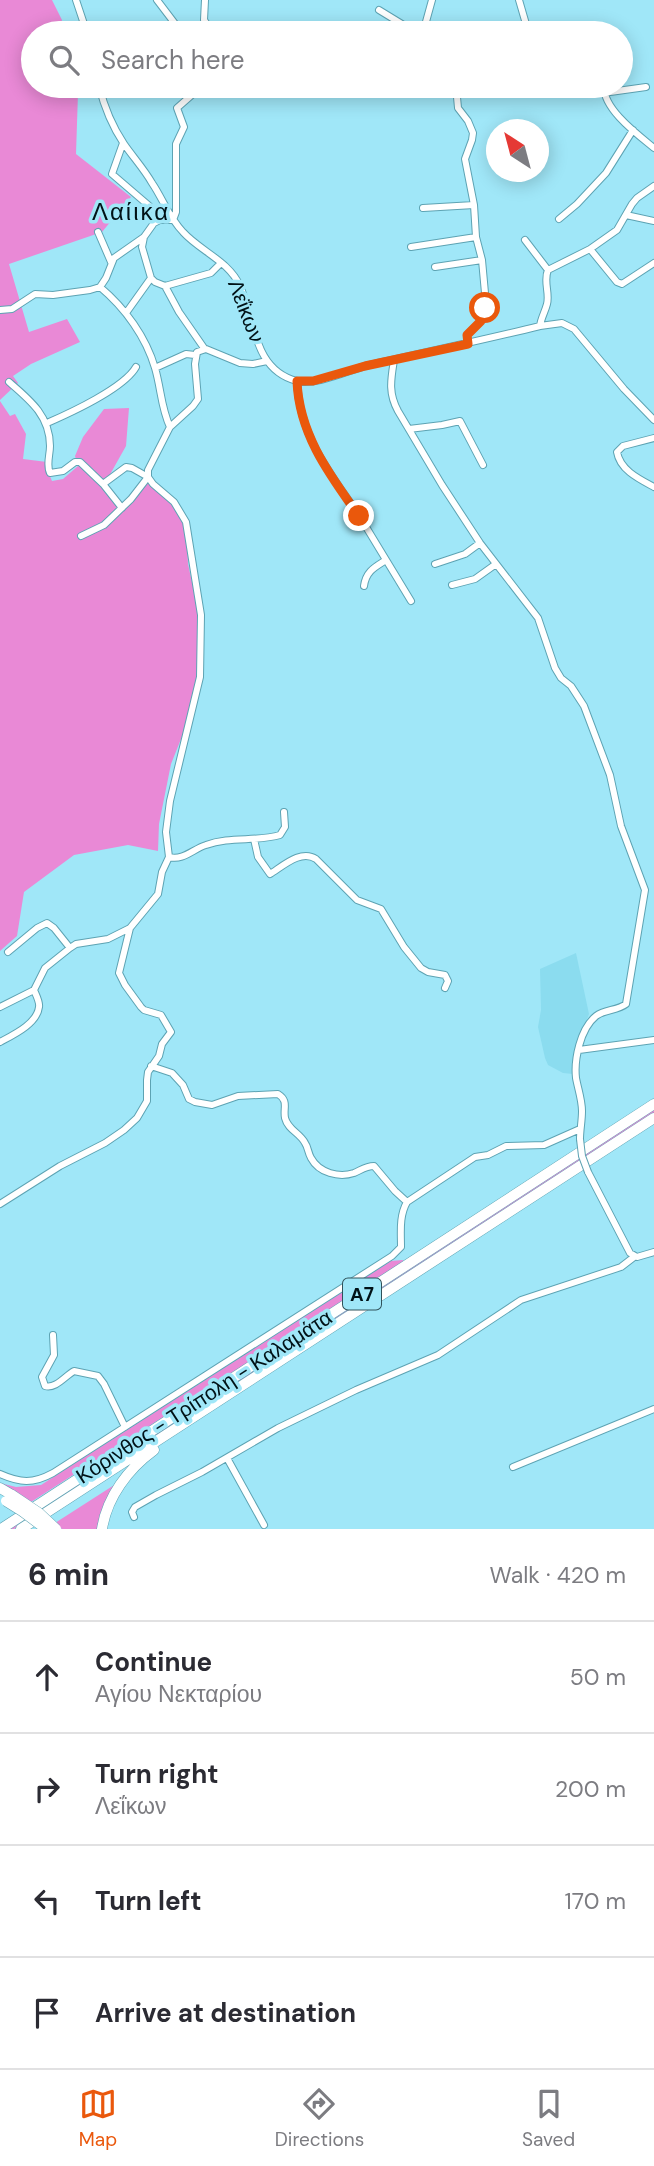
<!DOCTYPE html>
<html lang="en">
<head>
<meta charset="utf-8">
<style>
  :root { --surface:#fff; --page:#f2f2f3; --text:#2b2b33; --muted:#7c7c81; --line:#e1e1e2; --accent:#ea580c }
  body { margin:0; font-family:"DM Sans",sans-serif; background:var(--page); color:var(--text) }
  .compass { position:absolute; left:486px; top:119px; width:63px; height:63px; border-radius:50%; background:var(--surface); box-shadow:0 4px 18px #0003; rotate:324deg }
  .stop { position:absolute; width:21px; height:21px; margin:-16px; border:5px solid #ea580c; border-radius:50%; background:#fff }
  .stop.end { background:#ea580c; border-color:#fff; box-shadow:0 2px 7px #0008 }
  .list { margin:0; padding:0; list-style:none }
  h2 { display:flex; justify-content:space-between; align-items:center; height:91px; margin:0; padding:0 28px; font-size:30px }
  h2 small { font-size:23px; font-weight:400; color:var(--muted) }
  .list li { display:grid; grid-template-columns:46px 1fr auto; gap:21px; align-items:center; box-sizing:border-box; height:112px; padding:0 28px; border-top:2px solid var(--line) }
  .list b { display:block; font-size:26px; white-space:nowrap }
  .list p { margin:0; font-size:23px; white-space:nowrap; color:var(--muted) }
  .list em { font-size:23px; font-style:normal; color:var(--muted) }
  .icon { flex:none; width:38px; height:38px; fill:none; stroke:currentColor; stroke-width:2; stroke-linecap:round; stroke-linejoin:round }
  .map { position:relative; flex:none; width:654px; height:1529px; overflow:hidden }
  .search { position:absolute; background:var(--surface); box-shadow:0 4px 18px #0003; left:21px; right:21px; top:21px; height:77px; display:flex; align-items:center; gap:18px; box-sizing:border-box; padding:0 24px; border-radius:38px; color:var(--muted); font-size:26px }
  .sheet { height:539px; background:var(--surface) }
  nav { display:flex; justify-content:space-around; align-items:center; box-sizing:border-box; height:98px; border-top:2px solid var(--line); background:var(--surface); font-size:19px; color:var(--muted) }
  nav a { display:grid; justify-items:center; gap:4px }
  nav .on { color:var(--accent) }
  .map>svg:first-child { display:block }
  .built { fill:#8bdcef }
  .green { fill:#e989d6 }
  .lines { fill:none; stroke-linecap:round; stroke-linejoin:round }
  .minor-casing { stroke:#5da3b3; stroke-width:8 }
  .highway-casing { stroke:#5da3b3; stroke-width:11 }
  .minor { stroke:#fff; stroke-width:6 }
  .highway { stroke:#fff; stroke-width:10 }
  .minor-bridge-casing { stroke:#5da3b3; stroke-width:8; stroke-linecap:butt }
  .highway-bridge-casing { stroke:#5da3b3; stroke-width:11; stroke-linecap:butt }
  .minor-bridge { stroke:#fff; stroke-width:6 }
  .highway-bridge { stroke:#fff; stroke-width:10 }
  .route { stroke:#ea580c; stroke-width:9 }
  .labels { text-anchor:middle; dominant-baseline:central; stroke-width:7; stroke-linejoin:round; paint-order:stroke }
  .shield { fill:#a0e7f8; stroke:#30525a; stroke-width:2 }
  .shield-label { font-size:19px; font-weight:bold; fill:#001217 }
  .street-label { font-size:21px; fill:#001217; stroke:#a0e7f8 }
  .quarter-label { font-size:24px; letter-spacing:2px; fill:#001217; stroke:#a0e7f8 }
</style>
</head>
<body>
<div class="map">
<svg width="654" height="1529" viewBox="0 0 654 1529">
  <rect width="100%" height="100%" fill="#a0e7f8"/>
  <path class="built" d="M576 953 589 1014 575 1053 573 1074 563 1073 548 1065 545 1058 538 1027 541 1010 540 969Z"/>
  <path class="green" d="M0 0H52L62 20 58 33H33V86H54L55 93H78L76 154 131 197 102 232 9 264 29 332 67 319 80 342 31 364 13 376 18 383 0 400Z
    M0 401 10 416 15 414 26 434 23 459 47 462V469L52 481 63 479 78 466 75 456 83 437 104 409 129 408 126 446 103 487 120 508 147 480 172 501 186 525 188 564 198 610V664L195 686 185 729 171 764 159 824 158 851 128 845 74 855 24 892 17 936 0 951Z
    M654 1109V1113L651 1115 14 1529H9Z
    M403 1260V1263L31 1502 0 1487V1483L16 1487 41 1485 391 1261Z
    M122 1480 100 1529H62L55 1523Z"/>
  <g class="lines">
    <g class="minor-casing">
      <path id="minor" d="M76 0 87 33
        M157 0 176 25V33
        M205 0 204 20 211 30 219 33
        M519 0 526 24 531 33
        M379 10 415 32H419L424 29
        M109 33 120 26 129 33
        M427 33 424 29 432 0
        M99 86C104 106 112 126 124 144 133 157 144 169 152 183 163 199 169 218 183 232 200 251 229 261 240 286 255 320 253 370 297 381 316 386 349 370 369 365 426 352 483 340 540 326L562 323 574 329 624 389 654 420
        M456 86 458 108 468 121 473 133 472 140 465 159 474 205 476 237 482 260 486 304 481 321 467 335 468 343
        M604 86C603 109 637 134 654 148
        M603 93 646 87
        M123 143 112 174 154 210 160 220
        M423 208 474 205
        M626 215 654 221
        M559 219 577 204 606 173 633 130
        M173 220 176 212V144L184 127 177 108 202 86
        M98 232 111 262
        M525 240 548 270
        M411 247 476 237
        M590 249 617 282 622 284 654 263
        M435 267 482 260
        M151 278 155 282 165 286 211 273 221 263
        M165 286 179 312 204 348
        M100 287C125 308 146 337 155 368 161 388 161 408 170 427
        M0 310 12 309 35 294 53 295 90 290 100 287 106 278 114 258 144 237 154 223 160 220H173
        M126 313 151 278 142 247 144 237
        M540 326C541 318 545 312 547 304 550 293 543 281 548 270L590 249 617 230 632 204 637 198 654 186
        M394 360C391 379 388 393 398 411L442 485 480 543 538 618 555 668 561 678 571 686 584 706 610 775 621 826 645 890 626 1004C617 1011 605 1009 596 1016 580 1029 574 1060 576 1078 578 1089 582 1100 582 1111 582 1121 580 1130 580 1139
        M155 368 186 354 195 355
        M297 381C299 437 330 472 360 517 377 545 394 573 411 601
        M9 382C30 400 50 416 50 446 50 455 46 465 50 473L63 471 75 462H80L103 484 122 508
        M47 423C70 413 124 388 136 367
        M409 429 442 425 460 421 483 465
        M654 438 623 446 617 452C620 470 639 479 654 487
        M81 536 104 525 131 499 148 477 132 468 126 467 103 484
        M435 564 465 554 480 543
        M452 585 475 579 496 564
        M364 586C366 571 375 567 386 560
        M254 839 258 857 270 874C283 866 301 849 316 859L357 900 381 909 404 947 421 968 428 972 445 975 448 981 445 988
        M169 857C183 861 193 849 206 845 230 836 256 842 280 835L285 827 284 812
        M8 952 37 928 47 923 54 928 70 948
        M0 1007 34 990 45 968 70 948 76 944 108 939 130 928 158 894 162 872 169 857 166 832 170 801 200 677 201 615 186 522 174 502 153 484 148 477V470L170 427 193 406 198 399 195 364 197 352 206 349 240 363 253 364 267 361
        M0 1042C13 1035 37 1024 39 1007 40 1002 36 995 34 990
        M579 1050 654 1040
        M151 1066 172 1073 183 1085 189 1099 195 1102 212 1105 238 1096 278 1094C289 1101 283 1108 285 1118 288 1130 300 1133 305 1143 308 1147 308 1153 311 1158 319 1173 339 1178 354 1173 361 1170 366 1166 374 1166L395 1191 407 1202
        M588 1172 630 1253 637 1257 654 1252
        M0 1204 60 1166 105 1143 124 1130 137 1118 147 1101V1080L148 1072 159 1056 162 1044 171 1032 161 1015 144 1010 141 1007 125 985 119 973 130 928
        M53 1335 54 1355 42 1377 45 1386C56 1389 65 1376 74 1371L98 1376 104 1384 125 1427
        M227 1458 264 1525
        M513 1467 654 1409
        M0 1474C20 1483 33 1484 53 1473L392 1256 401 1247C401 1232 399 1216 407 1202L475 1157 488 1155 506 1146 544 1145 580 1129
        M134 1517 132 1512 135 1507 156 1495 202 1472 278 1428 356 1390 438 1355 521 1300 621 1267 634 1257"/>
    </g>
    <g class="highway-casing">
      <path id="highway" d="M0 1488 12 1495
        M1 1529 654 1104
        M21 1529 654 1118
        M102 1529C107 1497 128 1469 154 1450"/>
    </g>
    <use href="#minor" class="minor"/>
    <use href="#highway" class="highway"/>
    <g class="minor-bridge-casing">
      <path id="minor-bridge" d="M580 1139 582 1156 588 1172"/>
    </g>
    <g class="highway-bridge-casing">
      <path id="highway-bridge" d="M12 1495 39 1513 56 1529
        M6 1501 22 1511 46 1529"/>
    </g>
    <use href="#minor-bridge" class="minor-bridge"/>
    <use href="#highway-bridge" class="highway-bridge"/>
  </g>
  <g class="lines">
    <path class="route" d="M359 516C329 474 299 434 297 381H313L365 366 468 344 467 335 481 321 485 308"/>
  </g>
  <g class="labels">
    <rect class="shield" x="343" y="1278.5" width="38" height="31" rx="5"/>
    <g class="shield-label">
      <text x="362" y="1294">Α7</text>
    </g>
    <g class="street-label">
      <text transform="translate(246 311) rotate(69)">Λεΐκων</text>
      <text transform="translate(204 1397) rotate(-33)">Κόρινθος - Τρίπολη - Καλαμάτα</text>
    </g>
    <g class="quarter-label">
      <text x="131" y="211">Λαίικα</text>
    </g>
  </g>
</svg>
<svg class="compass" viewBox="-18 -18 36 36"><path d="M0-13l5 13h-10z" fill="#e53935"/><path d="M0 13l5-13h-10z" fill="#7c7c81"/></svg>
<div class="stop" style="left:485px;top:308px"></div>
<div class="stop end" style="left:359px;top:516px"></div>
<div class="search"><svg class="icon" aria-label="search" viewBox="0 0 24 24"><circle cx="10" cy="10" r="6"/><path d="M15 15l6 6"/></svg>Search here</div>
</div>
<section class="sheet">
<h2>6 min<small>Walk · 420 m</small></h2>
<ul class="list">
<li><svg class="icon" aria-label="ahead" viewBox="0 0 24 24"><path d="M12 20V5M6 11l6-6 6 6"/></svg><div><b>Continue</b><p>Αγίου Νεκταρίου</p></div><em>50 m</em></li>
<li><svg class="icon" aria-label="right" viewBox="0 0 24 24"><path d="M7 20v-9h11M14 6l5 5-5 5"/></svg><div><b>Turn right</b><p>Λεΐκων</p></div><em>200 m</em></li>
<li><svg class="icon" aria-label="left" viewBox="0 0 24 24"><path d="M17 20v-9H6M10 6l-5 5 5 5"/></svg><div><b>Turn left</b></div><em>170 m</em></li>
<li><svg class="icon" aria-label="arrive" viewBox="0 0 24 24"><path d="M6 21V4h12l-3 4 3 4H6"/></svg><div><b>Arrive at destination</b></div></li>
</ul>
</section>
<nav>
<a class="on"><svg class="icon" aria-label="map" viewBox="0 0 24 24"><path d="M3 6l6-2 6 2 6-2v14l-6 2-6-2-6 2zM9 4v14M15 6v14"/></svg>Map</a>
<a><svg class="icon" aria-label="directions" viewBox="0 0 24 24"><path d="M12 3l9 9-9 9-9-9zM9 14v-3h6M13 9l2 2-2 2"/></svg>Directions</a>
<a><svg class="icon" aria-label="saved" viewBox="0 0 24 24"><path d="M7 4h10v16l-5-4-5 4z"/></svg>Saved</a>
</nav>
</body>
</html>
